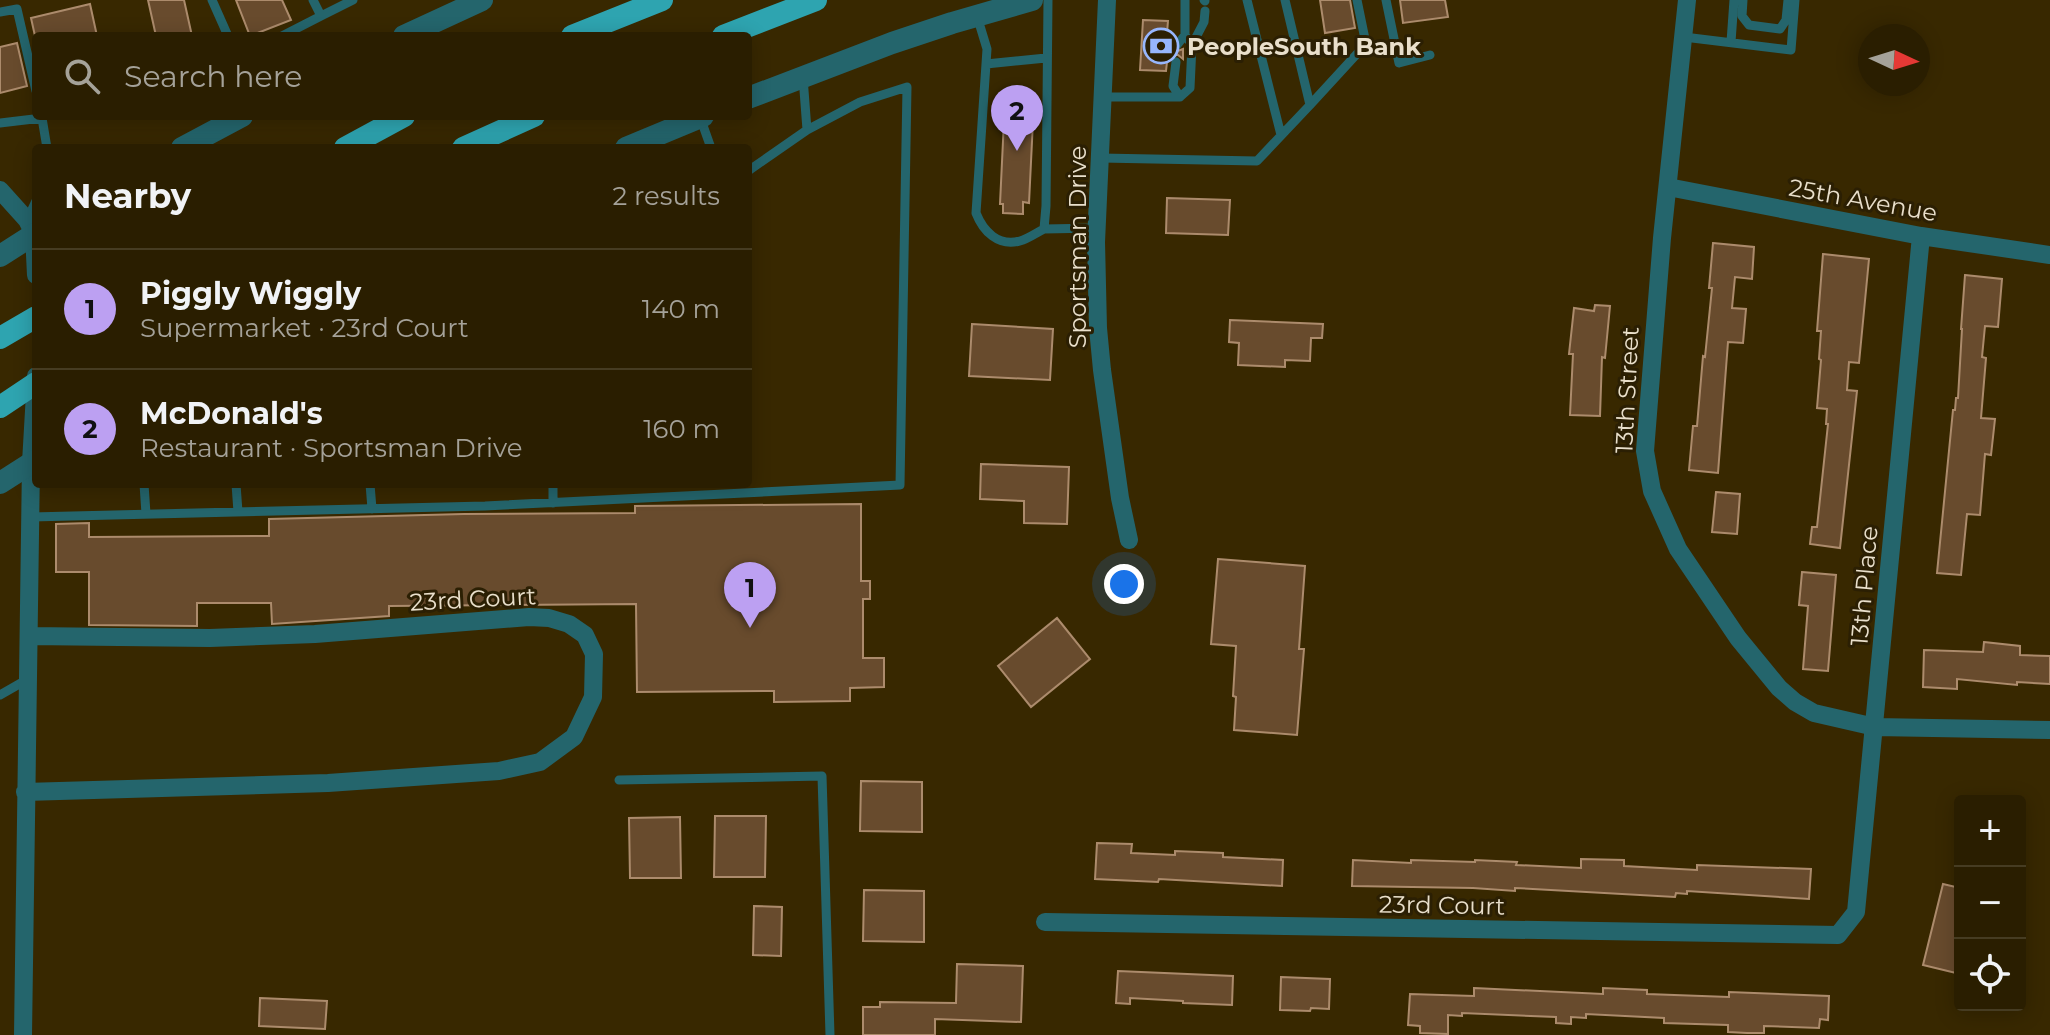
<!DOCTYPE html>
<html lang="en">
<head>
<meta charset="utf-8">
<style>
  :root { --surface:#2a1e00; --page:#362b0f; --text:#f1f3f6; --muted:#a5a299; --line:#463c22; --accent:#bca0f2 }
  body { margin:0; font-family:Montserrat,sans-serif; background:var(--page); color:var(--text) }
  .controls { position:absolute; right:24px; bottom:24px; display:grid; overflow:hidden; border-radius:8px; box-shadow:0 4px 20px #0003 }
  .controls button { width:72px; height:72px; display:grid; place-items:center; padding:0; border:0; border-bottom:2px solid var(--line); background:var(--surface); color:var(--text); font:40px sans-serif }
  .compass { position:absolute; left:1858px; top:24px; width:72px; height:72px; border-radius:50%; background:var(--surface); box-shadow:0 4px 20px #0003; rotate:94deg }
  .you { position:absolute; left:1124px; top:584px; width:28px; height:28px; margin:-20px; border:6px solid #fff; border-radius:50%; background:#1a73e8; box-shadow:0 0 0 12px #1a73e833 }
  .badge { display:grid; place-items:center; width:52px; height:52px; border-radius:50%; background:var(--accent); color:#111; font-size:26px; font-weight:700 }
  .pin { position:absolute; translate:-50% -66px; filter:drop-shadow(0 2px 4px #0008) }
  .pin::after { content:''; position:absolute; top:42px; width:28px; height:24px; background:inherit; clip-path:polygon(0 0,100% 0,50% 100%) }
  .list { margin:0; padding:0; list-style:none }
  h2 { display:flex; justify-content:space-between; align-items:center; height:104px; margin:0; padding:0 32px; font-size:34px }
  h2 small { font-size:26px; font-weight:400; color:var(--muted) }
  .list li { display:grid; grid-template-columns:52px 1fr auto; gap:24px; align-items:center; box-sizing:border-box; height:120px; padding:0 32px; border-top:2px solid var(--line) }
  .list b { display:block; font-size:30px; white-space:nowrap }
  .list p { margin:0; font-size:26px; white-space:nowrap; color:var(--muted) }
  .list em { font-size:26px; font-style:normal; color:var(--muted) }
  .icon { flex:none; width:44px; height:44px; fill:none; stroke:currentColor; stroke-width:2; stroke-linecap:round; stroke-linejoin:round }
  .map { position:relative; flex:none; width:2050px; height:1035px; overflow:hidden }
  .search { position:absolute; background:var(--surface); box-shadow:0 4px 20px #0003; left:32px; top:32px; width:720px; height:88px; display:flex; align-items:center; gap:20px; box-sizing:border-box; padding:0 28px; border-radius:8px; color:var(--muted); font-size:30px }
  .panel { position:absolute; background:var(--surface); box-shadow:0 4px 20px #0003; left:32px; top:144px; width:720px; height:344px; border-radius:8px }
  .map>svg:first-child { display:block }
  .building { fill:#684b2d; stroke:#ac8b6c; stroke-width:2 }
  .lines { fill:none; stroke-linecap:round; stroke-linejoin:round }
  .service { stroke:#24656c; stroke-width:9 }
  .minor { stroke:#24656c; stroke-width:18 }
  .tertiary { stroke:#24656c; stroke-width:22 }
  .trunk { stroke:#2ea4b0; stroke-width:22 }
  .labels { text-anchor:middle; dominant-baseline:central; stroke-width:6; stroke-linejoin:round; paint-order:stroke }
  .poi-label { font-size:24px; font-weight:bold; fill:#e9dfcb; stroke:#2b1f03; text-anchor:start }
  .street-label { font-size:24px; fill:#e9dfcb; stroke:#2b1f03 }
</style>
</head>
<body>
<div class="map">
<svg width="2050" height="1035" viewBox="0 0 2050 1035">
  <rect width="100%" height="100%" fill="#382800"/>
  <path class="building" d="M148 0H184L192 36H156Z
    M236 0H282L291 20 250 36Z
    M1320 0H1350L1355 28 1325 33Z
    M1400 0H1445L1448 17 1403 23Z
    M90 4 97 36H35L31 18Z
    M1143 20 1168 21 1166 45H1170L1172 50 1175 52 1183 49V59L1178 55H1172L1167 62 1166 71 1140 70Z
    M17 43 27 86 0 93V47Z
    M1005 99 1034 100 1029 203 1023 202V214L1003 213V204H1000Z
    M1167 198 1230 200 1228 235 1166 233Z
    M1713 243 1754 247 1752 279 1735 277 1732 308 1746 309 1743 343 1728 342 1718 473 1689 470 1693 426H1697L1703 356 1705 357 1712 288H1709Z
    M1823 254 1869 259 1859 363 1849 362 1847 390 1857 391 1840 548 1810 544 1812 527H1817L1828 424H1826L1827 409 1817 408 1821 360 1819 359 1821 331H1817Z
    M1965 275 2002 279 1998 327 1985 326 1982 357 1986 358 1981 418 1995 419 1991 455 1985 454 1980 515 1967 514 1961 575 1937 573 1953 410H1955L1956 398H1958L1962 329H1961Z
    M1595 305 1610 306 1605 358 1602 357 1600 416 1570 415 1573 354H1569L1574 308 1594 311Z
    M1230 320 1323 324 1322 338H1311L1310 361 1285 360V367L1238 365 1239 343 1229 342Z
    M972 324 1053 329 1050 380 969 376Z
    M981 464 1069 467 1067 524 1024 523V501L980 499Z
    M1716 492 1740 494 1737 534 1712 532Z
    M861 504V581H870V599H863V658H884V687L850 688V701L774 702V691L637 692 636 604 389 606V616L272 624 271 603H197V626L89 625V572H56V524L89 523V537L269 536V519L464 514 635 513V506Z
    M1218 559 1305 566 1299 649H1304L1297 735 1234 730 1236 697 1233 696 1236 646 1211 644Z
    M1802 572 1836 575 1828 671 1803 669 1808 606 1799 605Z
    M1057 618 1090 659 1031 707 998 666Z
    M1984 642 2020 646V655L2050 656V684L2017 682V685L1957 679V689L1923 687 1924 650 1983 652Z
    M861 781 922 782V832L860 831Z
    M715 816H766L765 877H714Z
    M680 817 681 878H630L629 818Z
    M1097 843 1132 844 1131 853 1175 855V851L1223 853V857L1283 860 1282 886 1159 879 1158 882 1095 879Z
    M1581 859 1624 860V866L1697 870V865L1811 869 1809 899 1687 891V894L1676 893 1675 897 1515 888V891L1473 888 1352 886 1353 860 1411 863V860L1475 862V860L1517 862 1516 865 1581 868Z
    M1943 884 1960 888V974L1923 965Z
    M864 890 924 891V942L863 941Z
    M754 906 782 907 781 956 753 955Z
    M957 964 1023 966 1021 1022 935 1019V1035H863V1007H880V1002L956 1003Z
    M1118 971 1233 976 1232 1005 1183 1003V1001L1130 998V1004L1116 1003Z
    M1281 977 1330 979 1329 1009 1311 1008 1310 1011 1280 1010Z
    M1474 988 1603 994V988L1647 990V994L1729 997V992L1829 996 1828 1020 1820 1019 1819 1028 1764 1026V1033H1747L1728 1032V1025L1664 1023V1018L1586 1014V1018L1571 1017V1024L1556 1023V1017L1462 1013V1016L1448 1015V1034L1420 1033V1026L1408 1025 1410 994 1474 996Z
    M260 998 327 1001 325 1029 259 1026Z"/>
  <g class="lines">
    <path class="service" d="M212 0 228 36
      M313 0 321 16 353 0
      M1204 0 1205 1
      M1247 0 1281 135
      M1386 0 1399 63 1430 55
      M1743 0 1742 16 1749 25 1780 29 1786 20 1788 0
      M0 12 17 9 36 91
      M977 16 987 49 976 213C983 231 998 247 1020 241 1028 239 1036 233 1044 229L1046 206 1048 0
      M282 36 321 16
      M1684 37 1791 50 1795 0
      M1731 42 1734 0
      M1177 45 1185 35
      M1192 45 1204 22 1205 11
      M986 64 1046 58
      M1103 97H1180L1173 86 1176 62
      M1180 97 1190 88 1192 45 1185 35V0
      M1310 105 1366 44 1357 0
      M700 117 711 148
      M0 123 42 118 47 148
      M1101 158 1257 161 1310 105 1285 0
      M748 171 807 130
      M27 220 36 201
      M1044 229 1097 228
      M144 484 146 514
      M236 484 238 512
      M370 484 372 509
      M553 484V503
      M31 517 485 506 900 485 907 87 860 102 807 130 803 77
      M0 695 28 679
      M619 780 822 776 830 1035"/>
    <path class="minor" d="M1107 0 1096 242 1098 328 1102 370 1120 498 1129 540
      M1687 0 1662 238 1645 451 1652 491 1678 549 1738 638 1779 688 1795 702 1814 713 1875 727 2050 730
      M1668 187 1921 236 2050 255
      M0 190 27 220 34 234 36 275
      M25 792 328 783 499 771 540 762 574 737 593 697 594 654 585 635 569 624 549 618 529 617 315 634 210 638 29 636
      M1045 922 1838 935 1856 912 1921 236
      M23 1035 31 463 36 376"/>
    <path class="tertiary" d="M404 36 482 0
      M748 98 892 43 952 23 1032 0
      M182 148 242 116
      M626 148 703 116
      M0 256 36 233
      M0 483 36 460"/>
    <path class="trunk" d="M572 36 662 0
      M723 36 816 0
      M345 148 404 116
      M463 148 534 116
      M0 338 36 317
      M0 407 36 383"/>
  </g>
  <defs>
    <g id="bank-ring" transform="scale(1.8)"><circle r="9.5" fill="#2b1f03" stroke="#97b6fd" stroke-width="1.5"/><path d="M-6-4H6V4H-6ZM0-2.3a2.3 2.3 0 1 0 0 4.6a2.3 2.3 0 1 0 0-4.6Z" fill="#97b6fd"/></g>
  </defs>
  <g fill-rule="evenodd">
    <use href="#bank-ring" x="1161" y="46"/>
  </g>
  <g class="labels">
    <g class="poi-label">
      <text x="1187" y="46">PeopleSouth Bank</text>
    </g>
    <g class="street-label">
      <text transform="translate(1863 200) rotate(10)">25th Avenue</text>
      <text transform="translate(1077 247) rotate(-90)">Sportsman Drive</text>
      <text transform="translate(1627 390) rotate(-87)">13th Street</text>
      <text transform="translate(1864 586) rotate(-85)">13th Place</text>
      <text transform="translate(473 599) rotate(-3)">23rd Court</text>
      <text transform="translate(1442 905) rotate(1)">23rd Court</text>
    </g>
  </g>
</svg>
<div class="controls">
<button>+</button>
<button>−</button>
<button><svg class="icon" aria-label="locate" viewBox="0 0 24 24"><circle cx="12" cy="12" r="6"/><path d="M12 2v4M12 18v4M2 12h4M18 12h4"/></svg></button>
</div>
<svg class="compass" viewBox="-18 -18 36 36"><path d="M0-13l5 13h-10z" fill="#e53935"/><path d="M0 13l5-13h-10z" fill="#a5a299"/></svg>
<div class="you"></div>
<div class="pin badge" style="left:750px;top:628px">1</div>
<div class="pin badge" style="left:1017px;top:151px">2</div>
<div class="search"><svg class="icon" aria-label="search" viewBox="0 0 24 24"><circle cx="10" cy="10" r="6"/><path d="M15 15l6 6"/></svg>Search here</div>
<section class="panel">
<h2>Nearby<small>2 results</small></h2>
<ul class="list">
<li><span class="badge">1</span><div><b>Piggly Wiggly</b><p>Supermarket · 23rd Court</p></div><em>140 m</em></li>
<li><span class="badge">2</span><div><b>McDonald's</b><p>Restaurant · Sportsman Drive</p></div><em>160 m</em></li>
</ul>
</section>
</div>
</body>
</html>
